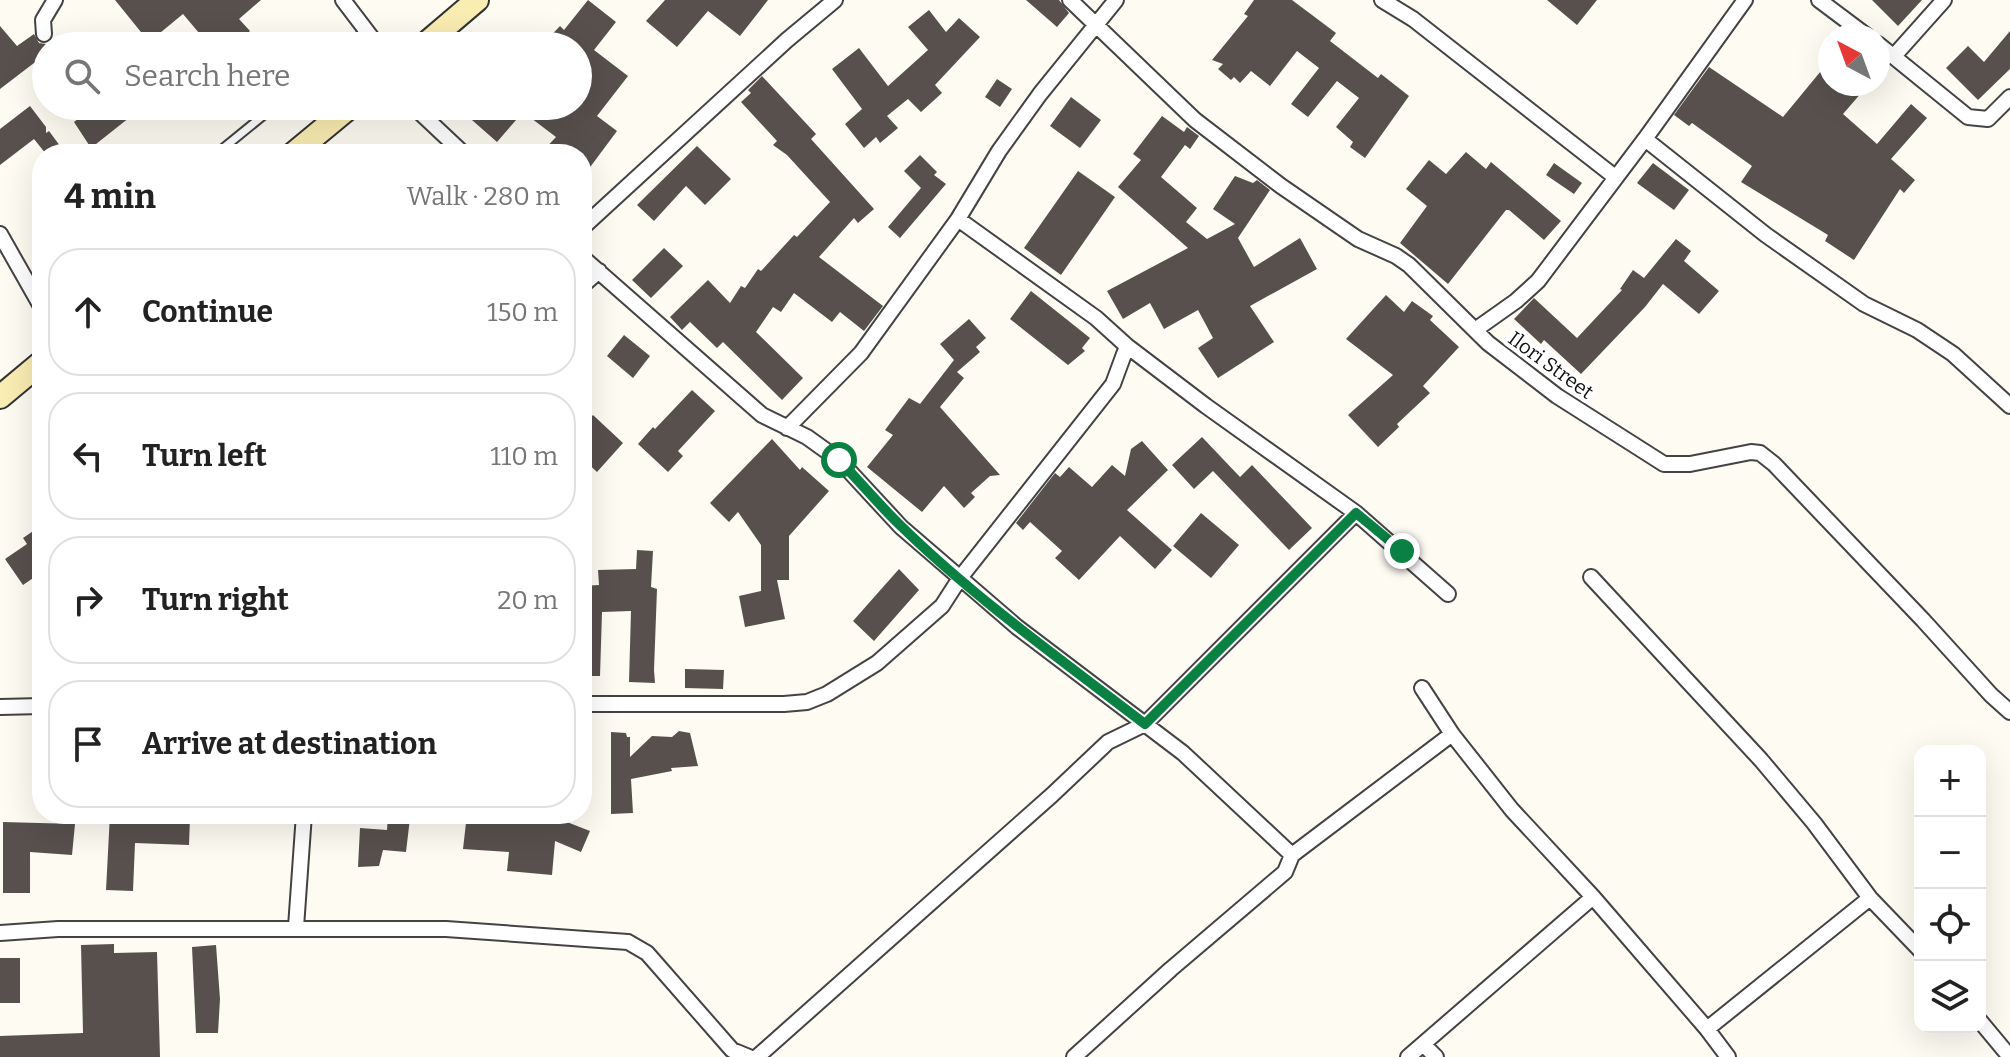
<!DOCTYPE html>
<html lang="en">
<head>
<meta charset="utf-8">
<style>
  :root { --surface:#fff; --page:#f6f6f6; --text:#222; --muted:#767676; --line:#e0e0e0 }
  body { margin:0; font-family:Bitter,serif; background:var(--page); color:var(--text) }
  .controls { position:absolute; right:24px; bottom:24px; display:grid; overflow:hidden; border-radius:16px; box-shadow:0 8px 32px #0002 }
  .controls button { width:72px; height:72px; display:grid; place-items:center; padding:0; border:0; border-bottom:2px solid var(--line); background:var(--surface); color:var(--text); font:40px sans-serif }
  .compass { position:absolute; left:1818px; top:24px; width:72px; height:72px; border-radius:50%; background:var(--surface); box-shadow:0 8px 32px #0002; rotate:319deg }
  .stop { position:absolute; width:24px; height:24px; margin:-18px; border:6px solid #0b8043; border-radius:50%; background:#fff }
  .stop.end { background:#0b8043; border-color:#fff; box-shadow:0 2px 8px #0008 }
  .list { margin:0; padding:0; list-style:none }
  h2 { display:flex; justify-content:space-between; align-items:center; height:104px; margin:0; padding:0 32px; font-size:34px }
  h2 small { font-size:26px; font-weight:400; color:var(--muted) }
  .list li { display:grid; grid-template-columns:52px 1fr auto; gap:24px; align-items:center; box-sizing:border-box; height:128px; margin:0 16px 16px; padding:0 16px; border:2px solid var(--line); border-radius:32px }
  .list b { display:block; font-size:30px; white-space:nowrap }
  .list em { font-size:26px; font-style:normal; color:var(--muted) }
  .icon { flex:none; width:44px; height:44px; fill:none; stroke:currentColor; stroke-width:2; stroke-linecap:round; stroke-linejoin:round }
  .map { position:relative; flex:none; width:2010px; height:1057px; overflow:hidden }
  .search { position:absolute; background:var(--surface); box-shadow:0 8px 32px #0002; left:32px; top:32px; width:560px; height:88px; display:flex; align-items:center; gap:20px; box-sizing:border-box; padding:0 28px; border-radius:44px; color:var(--muted); font-size:30px }
  .panel { position:absolute; background:var(--surface); box-shadow:0 8px 32px #0002; left:32px; top:144px; width:560px; height:680px; border-radius:32px }
  .map>svg:first-child { display:block }
  .building { fill:#58504c }
  .lines { fill:none; stroke-linecap:round; stroke-linejoin:round }
  .lane-casing { stroke:#434343; stroke-width:11 }
  .street-casing { stroke:#434343; stroke-width:18 }
  .secondary-casing { stroke:#323232; stroke-width:26 }
  .lane { stroke:#fff; stroke-width:7 }
  .street { stroke:#fff; stroke-width:14 }
  .secondary { stroke:#faedb2; stroke-width:22 }
  .route { stroke:#0b8043; stroke-width:10 }
  .labels { text-anchor:middle; dominant-baseline:central; stroke-width:8; stroke-linejoin:round; paint-order:stroke }
  .street-label { font-size:20px; fill:#101010; stroke:#fff }
</style>
</head>
<body>
<div class="map">
<svg width="2010" height="1057" viewBox="0 0 2010 1057">
  <rect width="100%" height="100%" fill="#fefbf3"/>
  <path class="building" d="M115 0H261L239 19 250 31 245 36 238 32 232 33 222 46H210L183 14 149 42Z
    M588 0 616 22 594 50 628 76 597 116 617 131 582 178V154H540L556 137 523 112 497 142 456 106H578V46H541L560 26 564 30Z
    M665 0H768L740 36 708 11 677 47 646 21Z
    M1026 0H1059L1069 13 1057 27Z
    M1254 0H1292L1336 33 1330 41 1378 78 1381 74 1409 96 1365 158 1350 147 1353 142 1336 127 1359 98 1337 81 1308 117 1291 104 1319 68 1297 51 1270 86 1251 71 1240 83 1234 77 1231 80 1218 69 1223 64 1212 60 1248 16 1244 14Z
    M1547 0H1597L1577 25Z
    M1872 0H1922L1898 26Z
    M929 10 946 32 959 18 980 37 935 85 942 93 921 112 908 99 887 116 898 128 880 143 876 137 864 148 845 124 862 109 832 69 859 48 888 86 928 50 908 27Z
    M0 26 17 46 34 34 39 43 46 44V82L34 63 0 89Z
    M2010 31V69L1978 100 1946 68 1968 46 1984 62Z
    M1830 60V84H1869L1843 114 1877 144 1911 104 1927 118 1891 159 1915 180 1904 193 1900 189 1854 260 1825 241 1828 235 1741 182 1752 166 1692 123 1689 126 1674 115 1709 67 1783 117Z
    M762 76 816 134 811 139 874 209 858 223 854 218 819 257 883 306 864 331 840 312 832 322 794 293 781 312 773 307 756 332 803 378 782 400 723 342 717 348 690 322 682 330 670 317 708 280 730 303 741 286 745 288 758 269 761 271 794 235 797 237 830 202 787 155 773 145 777 141 741 102 751 93 748 90Z
    M997 79 1012 89 1000 107 985 97Z
    M1071 97 1101 120 1080 148 1050 126Z
    M30 106 46 127V133L49 131 66 154H46L34 139 0 165V129Z
    M94 106H144L91 148 74 122Z
    M1162 116 1184 132 1187 127 1199 136 1190 149 1185 145 1161 177 1197 208 1186 222 1207 239 1235 224 1213 209 1235 176 1253 183 1257 180 1270 190 1238 238 1254 267 1300 238 1317 269 1250 306 1274 342 1218 378 1198 348 1213 338 1198 310 1164 329 1150 303 1123 319 1107 291 1188 248 1118 187 1141 160 1133 154Z
    M697 146 731 179 705 205 686 186 654 221 637 205Z
    M1466 152 1486 169 1491 162 1561 221 1544 240 1509 210H1506L1448 284 1400 243 1427 206 1406 189 1429 160 1446 174Z
    M920 155 937 172 934 175 946 184 900 238 888 227 921 188 904 171Z
    M1554 163 1582 183 1574 194 1546 175Z
    M1653 163 1689 190 1674 210 1637 183Z
    M1078 171 1115 197 1061 275 1024 248Z
    M1676 239 1691 251 1684 261 1719 291 1699 314 1663 284 1645 307 1581 374 1544 340 1541 344 1514 319 1534 298 1577 338 1622 290 1620 289 1633 270 1644 278Z
    M664 248 683 266 651 298 632 280Z
    M1031 291 1090 338 1082 348 1085 351 1068 365 1010 319Z
    M1386 295 1404 312 1412 301 1433 316 1430 320 1459 347 1423 386 1430 393 1397 424 1399 427 1378 447 1348 415 1393 375 1346 339Z
    M969 319 986 338 976 347 980 352 957 372 964 378 940 407 1000 475 990 476 971 493 975 497 964 508 944 486 922 512 867 467 893 435 885 430 909 398 920 404 954 360 940 344Z
    M624 335 650 356 633 378 607 356Z
    M692 390 715 411 678 451 683 456 668 472 638 444 653 427 655 429Z
    M593 415 623 443 597 472 582 458V427Z
    M1202 437 1240 477 1252 465 1312 528 1289 550 1213 471 1194 489 1172 465Z
    M772 439 800 470 802 467 829 491 789 536V580H777L785 619 745 627 739 596 761 591V545L738 512 729 522 710 503Z
    M1142 441 1168 470 1127 510 1172 550 1155 569 1120 536 1079 580 1055 558 1062 551 1030 522 1023 530 1016 523 1055 473 1060 477 1069 467 1092 487 1112 465 1125 476 1131 449Z
    M1201 513 1239 545 1211 578 1173 546Z
    M42 525V572L23 585 5 559 27 544 23 538Z
    M637 550 653 551 651 587 657 589 654 670 655 683 629 682 631 611 602 612 600 676H582V586L599 585 598 570 636 569Z
    M899 569 919 590 874 641 853 621Z
    M685 669 724 670 723 689 685 688Z
    M679 731 690 733 698 766 671 768 672 771 631 779 633 813 611 814V732L626 733 627 737H630V757L652 736 672 737Z
    M110 814 190 818 189 845 135 843 133 891 106 890Z
    M467 814H555L554 817 590 831 581 852 555 841 552 875 507 871 509 852 463 849Z
    M388 816 410 818 406 852 383 850 379 866 358 867 360 828 387 830Z
    M3 822 75 824 72 855 30 852V893H3Z
    M114 944V953L157 952 160 1057H0V1036L83 1033 81 945Z
    M216 945 220 999 218 1033H196L192 947Z
    M0 958H20V1003H0Z"/>
  <g class="lines">
    <g class="lane-casing">
      <path id="lane" d="M228 46 236 38 251 46
        M347 46 366 30
        M216 154 275 106"/>
    </g>
    <g class="street-casing">
      <path id="street" d="M343 0 378 46
        M1070 0 1195 120 1281 186 1358 239 1396 256 1409 265 1488 343 1557 396 1664 464H1690L1751 452 1760 453 1774 464 1923 620 1991 695 2010 712
        M1382 0 1413 19 1615 177
        M1819 0 1867 36
        M44 34 43 20 55 0
        M1878 44 1968 117 1988 119 2010 97
        M1894 56 1944 0
        M413 106 464 154
        M1645 139 1766 235 1864 304 1917 330 1953 354 2010 406
        M958 219 1096 318 1127 346 1206 406 1356 513 1448 594
        M582 228 787 40 835 0
        M0 234 42 308
        M582 257 762 415 807 437 839 460 901 527 937 558 1017 627 1183 753 1292 855
        M582 286 599 271
        M1475 330 1516 301 1538 281 1645 139 1745 0
        M787 428 861 353 958 219 999 151 1040 94 1116 0
        M1591 577 1761 760 1814 823 1870 898 1920 950
        M1422 688 1452 734 1512 810 1593 897 1707 1029 1728 1057
        M582 704H784L807 702 827 694 877 663 942 606 960 578 1113 384 1127 346
        M0 707 42 706
        M296 927 304 814
        M0 933 58 929H446L628 942 647 953 732 1050 749 1057
        M1980 1021 2010 1057
        M1707 1029 1870 898
        M1424 1045 1436 1057
        M757 1057 1052 795 1108 742 1145 724 1356 513
        M1074 1057 1171 969 1285 872 1292 855 1452 734
        M1408 1057 1593 897"/>
    </g>
    <g class="secondary-casing">
      <path id="secondary" d="M423 46 477 0
        M293 154 351 106
        M0 397 42 362"/>
    </g>
    <use href="#lane" class="lane"/>
    <use href="#street" class="street"/>
    <use href="#secondary" class="secondary"/>
  </g>
  <g class="lines">
    <path class="route" d="M839 460C860 482 880 506 902 527 977 600 1063 661 1145 724L1356 513 1402 551"/>
  </g>
  <g class="labels">
    <g class="street-label">
      <text transform="translate(1551 365) rotate(36)">Ilori Street</text>
    </g>
  </g>
</svg>
<div class="controls">
<button>+</button>
<button>−</button>
<button><svg class="icon" aria-label="locate" viewBox="0 0 24 24"><circle cx="12" cy="12" r="6"/><path d="M12 2v4M12 18v4M2 12h4M18 12h4"/></svg></button>
<button><svg class="icon" aria-label="layers" viewBox="0 0 24 24"><path d="M12 4l9 5-9 5-9-5zM3 14l9 5 9-5"/></svg></button>
</div>
<svg class="compass" viewBox="-18 -18 36 36"><path d="M0-13l5 13h-10z" fill="#e53935"/><path d="M0 13l5-13h-10z" fill="#767676"/></svg>
<div class="stop" style="left:839px;top:460px"></div>
<div class="stop end" style="left:1402px;top:551px"></div>
<div class="search"><svg class="icon" aria-label="search" viewBox="0 0 24 24"><circle cx="10" cy="10" r="6"/><path d="M15 15l6 6"/></svg>Search here</div>
<section class="panel">
<h2>4 min<small>Walk · 280 m</small></h2>
<ul class="list">
<li><svg class="icon" aria-label="ahead" viewBox="0 0 24 24"><path d="M12 20V5M6 11l6-6 6 6"/></svg><div><b>Continue</b></div><em>150 m</em></li>
<li><svg class="icon" aria-label="left" viewBox="0 0 24 24"><path d="M17 20v-9H6M10 6l-5 5 5 5"/></svg><div><b>Turn left</b></div><em>110 m</em></li>
<li><svg class="icon" aria-label="right" viewBox="0 0 24 24"><path d="M7 20v-9h11M14 6l5 5-5 5"/></svg><div><b>Turn right</b></div><em>20 m</em></li>
<li><svg class="icon" aria-label="arrive" viewBox="0 0 24 24"><path d="M6 21V4h12l-3 4 3 4H6"/></svg><div><b>Arrive at destination</b></div></li>
</ul>
</section>
</div>
</body>
</html>
